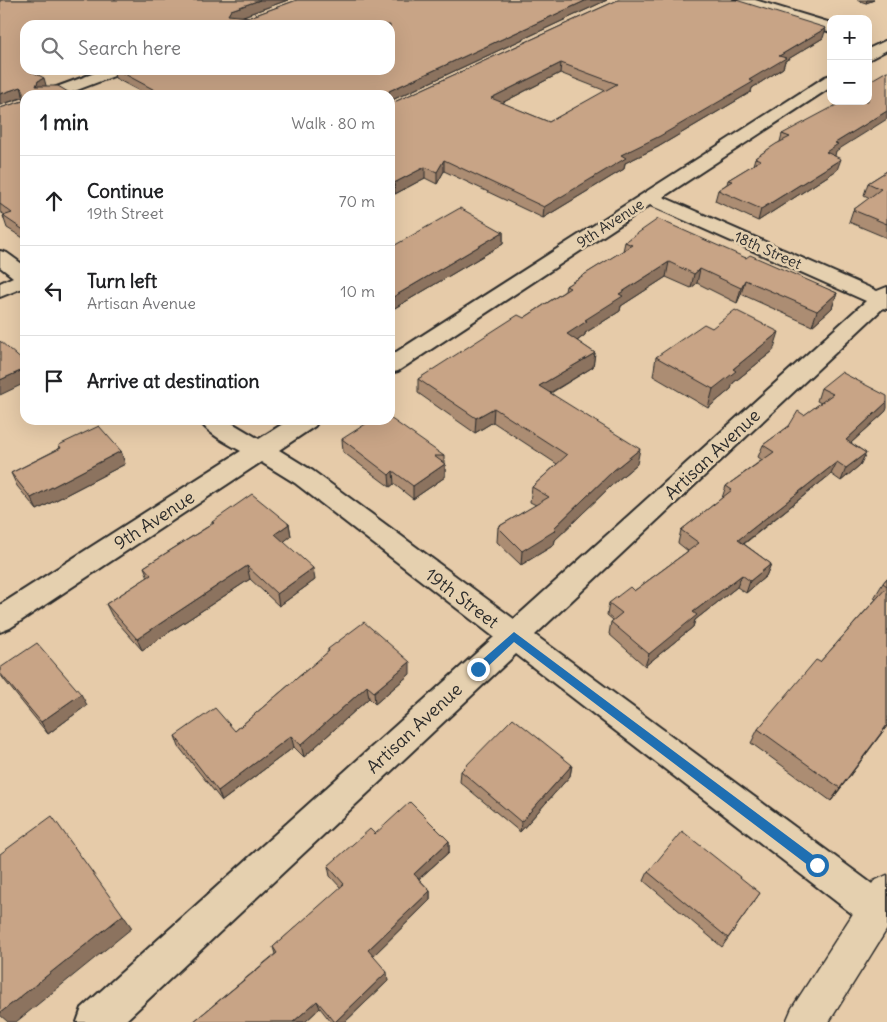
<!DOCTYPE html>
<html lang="en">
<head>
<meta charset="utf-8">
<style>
  :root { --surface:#fff; --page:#f6f6f6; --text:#202124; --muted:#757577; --line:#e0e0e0 }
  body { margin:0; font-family:Delius,sans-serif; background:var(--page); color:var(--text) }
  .controls { position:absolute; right:15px; top:15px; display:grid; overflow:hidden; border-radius:10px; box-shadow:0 5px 20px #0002 }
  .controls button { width:45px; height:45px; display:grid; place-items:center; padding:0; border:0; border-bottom:1px solid var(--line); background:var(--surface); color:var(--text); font:25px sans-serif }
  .stop { position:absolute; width:15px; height:15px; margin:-11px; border:4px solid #1f6fb2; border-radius:50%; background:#fff }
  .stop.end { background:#1f6fb2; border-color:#fff; box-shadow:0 1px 5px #0008 }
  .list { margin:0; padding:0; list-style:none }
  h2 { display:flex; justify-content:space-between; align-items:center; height:65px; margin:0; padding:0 20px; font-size:21px }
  h2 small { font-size:16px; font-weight:400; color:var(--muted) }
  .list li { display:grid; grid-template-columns:32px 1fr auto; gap:15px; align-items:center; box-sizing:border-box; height:90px; padding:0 20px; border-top:1px solid var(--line) }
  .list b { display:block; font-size:19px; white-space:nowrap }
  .list p { margin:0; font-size:16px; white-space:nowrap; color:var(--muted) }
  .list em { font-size:16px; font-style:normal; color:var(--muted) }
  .icon { flex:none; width:28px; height:28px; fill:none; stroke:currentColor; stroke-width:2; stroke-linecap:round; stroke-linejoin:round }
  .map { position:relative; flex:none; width:887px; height:1022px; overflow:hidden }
  .search { position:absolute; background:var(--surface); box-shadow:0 5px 20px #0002; left:20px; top:20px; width:375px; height:55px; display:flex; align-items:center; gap:12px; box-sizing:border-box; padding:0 18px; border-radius:15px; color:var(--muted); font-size:19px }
  .panel { position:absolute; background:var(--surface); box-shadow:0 5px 20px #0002; left:20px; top:90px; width:375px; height:335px; border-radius:15px }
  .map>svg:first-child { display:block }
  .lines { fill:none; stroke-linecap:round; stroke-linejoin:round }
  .minor-casing { stroke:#2b2b2b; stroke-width:4 }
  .secondary-casing { stroke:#2b2b2b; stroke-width:3 }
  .minor { fill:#e5d0af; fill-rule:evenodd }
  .secondary { fill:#e5d0af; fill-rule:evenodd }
  .wall { fill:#ac8d73; stroke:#2b2b2b; fill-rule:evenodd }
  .shaded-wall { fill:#8c735e; stroke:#2b2b2b }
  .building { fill:#c8a486; stroke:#2b2b2b; fill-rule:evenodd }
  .route { fill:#1f6fb2 }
  .labels { text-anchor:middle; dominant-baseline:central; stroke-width:5; stroke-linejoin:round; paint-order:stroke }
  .far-street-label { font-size:15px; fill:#2b2b2b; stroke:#e5d0af }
  .street-label { font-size:18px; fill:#2b2b2b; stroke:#e5d0af }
</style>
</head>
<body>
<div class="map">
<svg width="887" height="1022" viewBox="0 0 887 1022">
  <rect width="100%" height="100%" fill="#e6cba9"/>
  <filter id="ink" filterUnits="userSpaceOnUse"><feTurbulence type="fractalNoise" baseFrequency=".02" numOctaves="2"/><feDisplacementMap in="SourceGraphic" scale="10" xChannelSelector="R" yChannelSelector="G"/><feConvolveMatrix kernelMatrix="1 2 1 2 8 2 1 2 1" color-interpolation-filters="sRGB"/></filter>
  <g filter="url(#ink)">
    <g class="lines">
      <g class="minor-casing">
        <path id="minor" d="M734 0H755L831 23V32L736 3Z
          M887 40V50L868 60V49Z
          M103 70H125L122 73 64 95H41L43 92Z
          M831 75V87L663 197 877 291 887 287V309L883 308 535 635 887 895V924L877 928 864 923 516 654 124 1022H77L82 1008 494 637 295 483 261 462 10 628 0 632V605L241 451C227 443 208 434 199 420H227L259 439 289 420H319L315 426 279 450 313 471 514 619 866 301 650 205 398 371 390 373V356L825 77Z
          M0 251 7 253 25 266V287L0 297V283L13 277 0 267Z"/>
      </g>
      <g class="secondary-casing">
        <path id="secondary" d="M887 875V929L829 1022H786L792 1008 874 881Z"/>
      </g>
      <use href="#minor" class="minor"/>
      <use href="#secondary" class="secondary"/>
    </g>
    <path class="wall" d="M0 0H288L243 16 250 17 297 0H607L390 101V95H147L115 78 113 70H390L25 25 33 72 25 95V239L7 228 3 216 5 215 0 212V108L23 101V98L0 105Z
      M618 0 823 38 785 61 783 68 752 88 751 92 658 147 625 163 624 169 543 218 444 171 437 184 425 178 395 194 390 191V104ZM560 73 606 91 549 122 502 103Z
      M857 0H874L866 3Z
      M782 134 836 151 834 156 837 170 758 221 715 201 718 190 727 184 728 180 753 165 755 158 780 142Z
      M887 171V238L849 222 853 210 870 198 864 195 868 183Z
      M503 232V244L393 309 391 308 390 309V248Z
      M625 242 746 258 837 293 832 308 812 326 741 294 737 303 697 283 691 288 666 277 621 306 620 311 585 333V335L577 341 595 353 593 367 551 393 637 464 612 485 555 540 554 545 521 565 497 542 498 527 536 505 530 502 532 487 557 464 493 422 475 433 418 393V379L524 318 565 291 566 286 623 251Z
      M712 328 773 351 733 383 731 389 708 408 653 376 656 357Z
      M821 388 886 411 851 443 866 453 860 465 841 481 831 474 744 544 771 564 766 576 746 593 737 587 695 620 693 627 645 666 609 634 611 622 613 620 607 615 609 603 634 591 688 551 678 543 681 530 722 498 726 486 762 460 758 457 763 445 821 403 817 401Z
      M342 439 444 456V463L445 464V477L413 499 394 484 390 487 343 452Z
      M59 445 121 451 125 464 37 510 17 486 11 473 60 448Z
      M212 522 289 524 291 536 283 542 315 580 279 606 250 579 142 650 112 616 106 604 148 577 144 567 212 524Z
      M887 578V726L831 801 751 743 758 729 820 662 876 599 874 598 883 583Z
      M328 649 410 674 375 704 369 698 304 757 294 747 222 801 179 747 175 736 235 731 328 652Z
      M0 668 87 705 48 734 5 681 0 674Z
      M572 765 570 776 520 832 460 782 461 771Z
      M375 834 449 841V852L419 879 430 891V900L373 956 388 981 345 1022H331L320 1008 305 1022H193L275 954 273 947 341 888 330 876 328 866Z
      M648 872 760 893 722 947 644 881Z"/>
    <path class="shaded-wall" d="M260 0H288L232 20 228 15 231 10Z
      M587 0H607L390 101V95H389V91Z
      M867 0H874L866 3Z
      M826 28 823 38 785 61 783 68 752 88 751 92 658 147 625 163 624 169 543 218 544 207 621 155 749 80 779 56Z
      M561 63 560 73 490 109 491 98Z
      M44 78 47 89 36 86 38 81Z
      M21 87 24 97 0 105V94Z
      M887 111V119L836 151 835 156 822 163 826 152 835 143Z
      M841 159 837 170 758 221 761 209Z
      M444 160V171L437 184V172Z
      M425 167V178L395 194 394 183Z
      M503 232V244L393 309V297Z
      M669 262 666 277 621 306 620 311 585 333V335L566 349 567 334 585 320 619 294Z
      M700 269 697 283 691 288 694 274Z
      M745 280 741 294 737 303 741 288Z
      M837 293 832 308 812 326 817 311Z
      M391 295V308L390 309V296Z
      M779 332 773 351 733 383 731 389 708 408 713 389 733 369Z
      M595 353 593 367 538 400 539 386Z
      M25 369V383L0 395V380Z
      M887 402V408L886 411 840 453 846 440Z
      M494 408 493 422 475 433 476 418Z
      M640 449 637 464 612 485 555 540 554 545 521 565 522 551 554 528 614 470Z
      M121 451 125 464 37 510 31 498Z
      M866 453 860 465 841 481 846 468Z
      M837 462 831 474 733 552 738 540Z
      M445 464V477L413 499V486Z
      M393 471 394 484 390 487 389 475Z
      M289 524 291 536 277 547 275 534Z
      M771 564 766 576 746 593 750 581Z
      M247 566 250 579 142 650 137 639Z
      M313 568 315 580 279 606 277 594Z
      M742 575 737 587 695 620 693 627 645 666 649 654 693 612Z
      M410 662V674L375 704 374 692Z
      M367 686 369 698 304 757 301 745Z
      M81 694 87 705 48 734 41 722Z
      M887 725V726L831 801 840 788Z
      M291 736 294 747 222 801 218 791Z
      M572 765 570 776 520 832 521 822Z
      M449 841V852L414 883V874Z
      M430 891V900L370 959 368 950Z
      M123 915 132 928 16 1022H8L0 1015V1013Z
      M387 972 388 981 345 1022H335Z
      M317 1001 320 1008 305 1022H293Z"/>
    <path class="building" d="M0 0H260L231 10 228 15 250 17 297 0H587L389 91V95H164L117 70H390V25H25V70H29L44 78 38 81 36 86H58L73 95H25V133L22 135 25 137V231L3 216 12 213 0 204V108L23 101V89L21 87 0 94Z
      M618 0H736L826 28 779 56 786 58 749 80 753 82 660 136 621 155 626 158 544 207 444 160 437 172 425 167 394 183 390 181V104ZM561 63 617 84 549 122 491 98Z
      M887 71V111L835 143 838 144 826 152 841 159 761 209 718 190 732 181 728 180 761 160 755 158 776 144 790 137 782 134 844 101H868V82Z
      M887 171V224L853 210 881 189 868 183Z
      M460 208 503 232 393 297 390 296V248Z
      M658 219 746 258 750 255 837 293 817 311 745 280 741 288 700 269 694 274 669 262 619 294 623 296 585 320 587 321 567 334 595 353 539 386 640 449 614 470 554 528 556 530 522 551 498 527 549 497 532 487 567 455 494 408 476 418 418 379 518 315 524 318 570 288 566 286 632 245 625 242Z
      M735 310 779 332 733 369 736 371 713 389 656 357 704 324 712 328Z
      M0 341 25 363V369L0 380Z
      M841 372 887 396V402L846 440 866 453 846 468 837 462 738 540 771 564 750 581 742 575 693 612 697 615 649 654 611 622 622 613 609 603 630 587 634 591 699 543 681 530 732 490 726 486 774 452 763 445 789 426 798 411 804 415 833 394 821 388Z
      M390 418 444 456H434L445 464 413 486 393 471 389 475 342 439 372 420H390Z
      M99 426 121 451 31 498 11 473 61 448 59 445Z
      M252 494 289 524 275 534 313 568 277 594 247 566 137 639 106 604 151 575 144 567 214 523 212 522Z
      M887 578V586L883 583Z
      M887 587V725L840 788 758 729 816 660 820 662Z
      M364 622 410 662 374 692 367 686 301 745 291 736 218 791 175 736 215 708 235 731 329 651 328 649Z
      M37 643 81 694 41 722 0 673V668Z
      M513 718 572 765 521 822 461 771Z
      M410 802 449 841 414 874 430 891 368 950 387 972 335 1022 317 1001 293 1022H193L277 953 273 947 344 884 328 866 370 829 375 834Z
      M52 816 123 915 0 1013V854Z
      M682 831 760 893 728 938 648 872Z"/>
  </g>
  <path class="route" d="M514 632 821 861 823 865 821 869 817 870 813 869 514 642 482 672H475V666Z"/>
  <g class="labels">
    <g class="far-street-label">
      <text transform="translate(610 223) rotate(-33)">9th Avenue</text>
      <text transform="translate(768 250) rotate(24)">18th Street</text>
    </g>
    <g class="street-label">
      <text transform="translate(712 454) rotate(-43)">Artisan Avenue</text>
      <text transform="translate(154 520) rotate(-33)">9th Avenue</text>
      <text transform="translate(462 598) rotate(37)">19th Street</text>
      <text transform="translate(414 728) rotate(-43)">Artisan Avenue</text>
    </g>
  </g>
</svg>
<div class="controls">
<button>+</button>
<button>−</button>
</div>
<div class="stop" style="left:817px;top:865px"></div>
<div class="stop end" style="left:478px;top:669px"></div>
<div class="search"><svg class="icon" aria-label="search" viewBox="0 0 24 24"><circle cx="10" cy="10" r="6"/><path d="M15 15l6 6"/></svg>Search here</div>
<section class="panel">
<h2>1 min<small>Walk · 80 m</small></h2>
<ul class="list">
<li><svg class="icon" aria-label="ahead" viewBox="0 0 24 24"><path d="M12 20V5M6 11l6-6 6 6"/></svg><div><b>Continue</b><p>19th Street</p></div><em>70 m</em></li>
<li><svg class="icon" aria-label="left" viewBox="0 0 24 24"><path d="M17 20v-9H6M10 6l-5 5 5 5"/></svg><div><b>Turn left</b><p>Artisan Avenue</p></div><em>10 m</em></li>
<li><svg class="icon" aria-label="arrive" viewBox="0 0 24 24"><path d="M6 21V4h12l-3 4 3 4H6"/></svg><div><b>Arrive at destination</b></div></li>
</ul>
</section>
</div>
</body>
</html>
